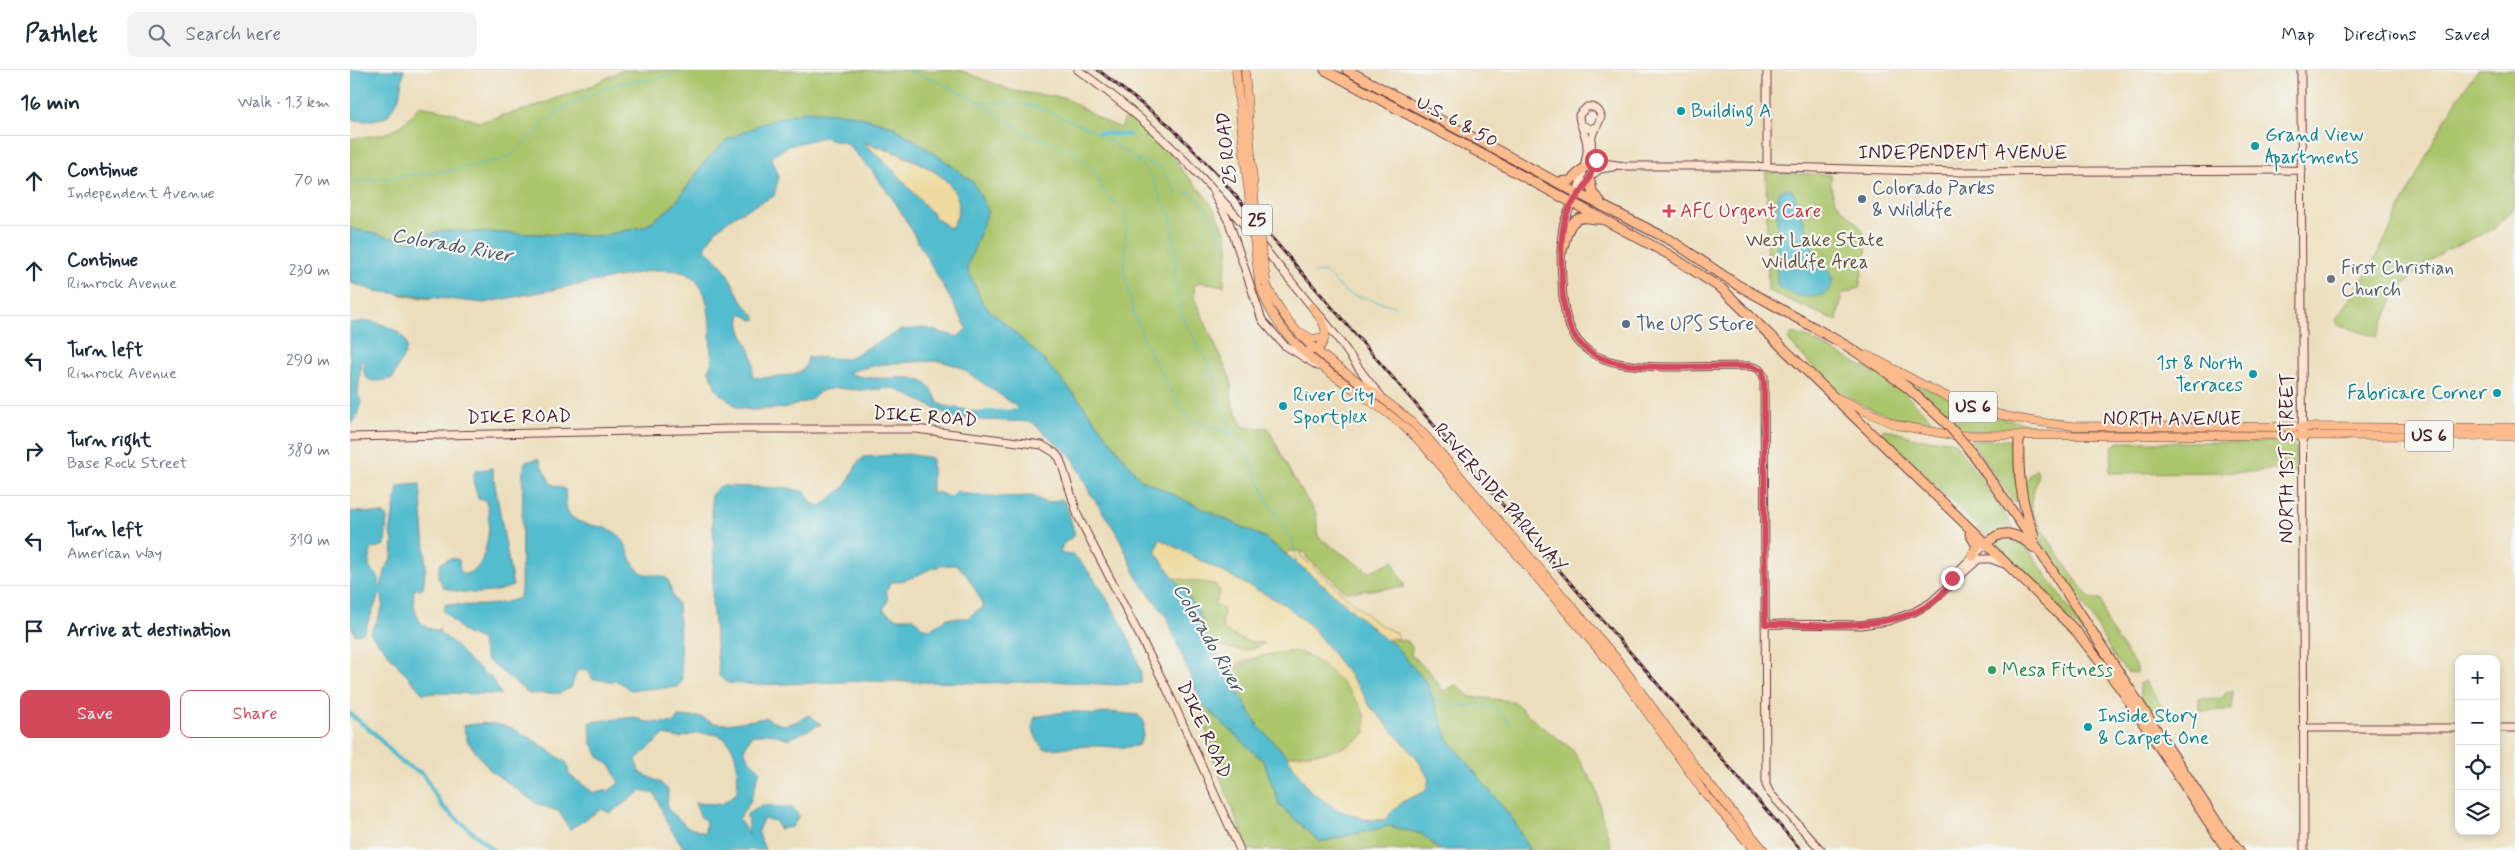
<!DOCTYPE html>
<html lang="en">
<head>
<meta charset="utf-8">
<style>
  :root { --surface:#fff; --page:#f2f2f3; --text:#1f2937; --muted:#747a83; --line:#e0e1e3; --accent:#d1495b }
  body { margin:0; font-family:Mynerve,sans-serif; background:var(--page); color:var(--text) }
  .controls { position:absolute; right:15px; bottom:15px; display:grid; overflow:hidden; border-radius:10px; box-shadow:0 2px 8px #0003 }
  .controls button { width:45px; height:45px; display:grid; place-items:center; padding:0; border:0; border-bottom:1px solid var(--line); background:var(--surface); color:var(--text); font:25px sans-serif }
  .stop { position:absolute; width:15px; height:15px; margin:-11px; border:4px solid #d1495b; border-radius:50%; background:#fff }
  .stop.end { background:#d1495b; border-color:#fff; box-shadow:0 1px 5px #0008 }
  .list { margin:0; padding:0; list-style:none }
  h2 { display:flex; justify-content:space-between; align-items:center; height:65px; margin:0; padding:0 20px; font-size:21px }
  h2 small { font-size:16px; font-weight:400; color:var(--muted) }
  .list li { display:grid; grid-template-columns:32px 1fr auto; gap:15px; align-items:center; box-sizing:border-box; height:90px; padding:0 20px; border-top:1px solid var(--line) }
  .list b { display:block; font-size:19px; white-space:nowrap }
  .list p { margin:0; font-size:16px; white-space:nowrap; color:var(--muted) }
  .list em { font-size:16px; font-style:normal; color:var(--muted) }
  .actions { display:flex; gap:10px; padding:15px 20px }
  .actions a { flex:1; padding:11px 0; border:1px solid var(--accent); border-radius:10px; text-align:center; font-size:18px; color:var(--accent) }
  .actions .main { background:var(--accent); color:#fff }
  .icon { flex:none; width:28px; height:28px; fill:none; stroke:currentColor; stroke-width:2; stroke-linecap:round; stroke-linejoin:round }
  .map { position:relative; flex:none; width:2165px; height:780px; overflow:hidden }
  header { display:flex; align-items:center; gap:30px; box-sizing:border-box; height:70px; padding:0 25px; background:var(--surface); border-bottom:1px solid var(--line) }
  header strong { font-size:24px }
  nav { display:flex; gap:28px; margin-inline-start:auto; font-size:18px }
  .search { width:350px; height:45px; background:var(--page); display:flex; align-items:center; gap:12px; box-sizing:border-box; padding:0 18px; border-radius:10px; color:var(--muted); font-size:19px }
  main { display:flex }
  aside { flex:1; background:var(--surface) }
  .map>svg:first-child { display:block }
  .green { fill:#aac56b; stroke:#7a724b }
  .sand { fill:#eeda9e; stroke:#9c7c64 }
  .water { fill:#52bcce; stroke:#4e6e7c; fill-rule:evenodd }
  .lines { fill:none; stroke-linecap:round; stroke-linejoin:round }
  .stream { stroke:#52bcce; stroke-width:1 }
  .canal { stroke:#52bcce; stroke-width:4.5 }
  .river { stroke:#52bcce; stroke-width:8 }
  .secondary-casing { stroke:#623c41; stroke-width:9 }
  .primary-casing { stroke:#623c41; stroke-width:9 }
  .highway-casing { stroke:#623c41; stroke-width:11 }
  .secondary { stroke:#fde4d1; stroke-width:7 }
  .primary { stroke:#fbbb8c; stroke-width:8 }
  .highway { stroke:#fbbb8c; stroke-width:9 }
  .rail-casing { stroke:#4a1f2b; stroke-width:3 }
  .rail { stroke:#f6f6f2; stroke-width:1; stroke-dasharray:4; stroke-linecap:butt }
  .primary-bridge-casing { stroke:#623c41; stroke-width:9; stroke-linecap:butt }
  .highway-bridge-casing { stroke:#623c41; stroke-width:11; stroke-linecap:butt }
  .primary-bridge { stroke:#fbbb8c; stroke-width:8 }
  .highway-bridge { stroke:#fbbb8c; stroke-width:9 }
  .route { stroke:#d1495b; stroke-width:6 }
  .culture-dot { fill:#0f9aa8; stroke:#f6f6f2; stroke-width:2 }
  .service-dot { fill:#5c6f8a; stroke:#f6f6f2; stroke-width:2 }
  .health-dot { fill:#e0444e; stroke:#f6f6f2; stroke-width:2 }
  .worship-dot { fill:#6b7280; stroke:#f6f6f2; stroke-width:2 }
  .leisure-dot { fill:#2e9e5b; stroke:#f6f6f2; stroke-width:2 }
  .labels { text-anchor:middle; dominant-baseline:central; stroke-width:4.5; stroke-linejoin:round; paint-order:stroke }
  .shield { fill:#f6f6f2; stroke:#7e6067; stroke-width:1 }
  .shield-label { font-size:18px; font-weight:bold; fill:#4a1f2b }
  .culture-label { font-size:19px; fill:#0d838f; stroke:#f6f6f2; text-anchor:start }
  .street-label { font-size:19px; fill:#4a1f2b; stroke:#f6f6f2 }
  .service-label { font-size:19px; fill:#4e5e75; stroke:#f6f6f2; text-anchor:start }
  .health-label { font-size:19px; fill:#be3a42; stroke:#f6f6f2; text-anchor:start }
  .park-label { font-size:19px; fill:#67513e; stroke:#f6f6f2 }
  .worship-label { font-size:19px; fill:#5b616d; stroke:#f6f6f2; text-anchor:start }
  .leisure-label { font-size:19px; fill:#27864d; stroke:#f6f6f2; text-anchor:start }
  .water-label { font-size:20px; font-style:italic; fill:#4d5664; stroke:#f6f6f2 }
</style>
</head>
<body>
<header>
<strong>Pathlet</strong>
<div class="search"><svg class="icon" aria-label="search" viewBox="0 0 24 24"><circle cx="10" cy="10" r="6"/><path d="M15 15l6 6"/></svg>Search here</div>
<nav><a>Map</a><a>Directions</a><a>Saved</a></nav>
</header>
<main>
<aside>
<h2>16 min<small>Walk · 1.3 km</small></h2>
<ul class="list">
<li><svg class="icon" aria-label="ahead" viewBox="0 0 24 24"><path d="M12 20V5M6 11l6-6 6 6"/></svg><div><b>Continue</b><p>Independent Avenue</p></div><em>70 m</em></li>
<li><svg class="icon" aria-label="ahead" viewBox="0 0 24 24"><path d="M12 20V5M6 11l6-6 6 6"/></svg><div><b>Continue</b><p>Rimrock Avenue</p></div><em>230 m</em></li>
<li><svg class="icon" aria-label="left" viewBox="0 0 24 24"><path d="M17 20v-9H6M10 6l-5 5 5 5"/></svg><div><b>Turn left</b><p>Rimrock Avenue</p></div><em>290 m</em></li>
<li><svg class="icon" aria-label="right" viewBox="0 0 24 24"><path d="M7 20v-9h11M14 6l5 5-5 5"/></svg><div><b>Turn right</b><p>Base Rock Street</p></div><em>380 m</em></li>
<li><svg class="icon" aria-label="left" viewBox="0 0 24 24"><path d="M17 20v-9H6M10 6l-5 5 5 5"/></svg><div><b>Turn left</b><p>American Way</p></div><em>310 m</em></li>
<li><svg class="icon" aria-label="arrive" viewBox="0 0 24 24"><path d="M6 21V4h12l-3 4 3 4H6"/></svg><div><b>Arrive at destination</b></div></li>
</ul>
<div class="actions"><a class="main">Save</a><a>Share</a></div>
</aside>
<div class="map">
<svg width="2165" height="780" viewBox="0 0 2165 780">
  <rect width="100%" height="100%" fill="#f6f6f2"/>
  <filter id="ink" filterUnits="userSpaceOnUse"><feTurbulence type="fractalNoise" baseFrequency=".02" numOctaves="2"/><feDisplacementMap in="SourceGraphic" scale="10" xChannelSelector="R" yChannelSelector="G"/><feConvolveMatrix kernelMatrix="1 2 1 2 8 2 1 2 1" color-interpolation-filters="sRGB"/></filter>
  <filter id="wash" filterUnits="userSpaceOnUse"><feTurbulence type="fractalNoise" baseFrequency=".0096" numOctaves="4" result="noise"/><feDisplacementMap in="SourceGraphic" scale="20" xChannelSelector="R" yChannelSelector="G"/><feGaussianBlur stdDeviation="1.12" result="paint"/><feColorMatrix in="noise" values="0 0 0 0 0 0 0 0 0 0 0 0 0 0 0 0 0 1.4 0 .05"/><feComposite in="paint" operator="in"/></filter>
  <g filter="url(#wash)">
    <rect width="100%" height="100%" fill="#ecdebc"/>
    <path class="green" d="M272 0H610L663 21 715 28 754 51 771 58 778 42C791 54 808 65 818 78 824 85 827 94 833 101 853 123 873 144 878 175 880 189 873 201 874 216L850 212 844 216V228L881 310 882 334 893 357 918 358 941 404 966 444 968 467 1019 502 1043 491 1055 517 996 522 957 488 955 483C948 481 942 479 936 484L915 468 790 409 725 325 689 285 633 234 617 198 624 113 590 87 542 56 501 44 357 89 324 135 296 156 252 166 90 161 80 165V229L57 226 0 213V69C34 64 47 66 69 36L97 41 129 52 178 39 243 15Z
      M2127 0H2165V137L2144 159 2094 181 2067 200 2044 227 2027 267 1988 255 1986 249C2044 173 2071 76 2127 0Z
      M1416 102 1481 105C1478 144 1511 143 1516 171 1518 183 1511 206 1509 218L1492 224 1487 251 1418 221Z
      M1442 263 1459 268 1545 314 1590 358C1556 351 1519 343 1490 322 1472 309 1457 289 1441 274L1438 268Z
      M1557 309 1634 344 1688 356 1738 360 1611 361Z
      M1534 359 1569 369 1604 371 1743 573 1532 362Z
      M1620 370H1665V407L1669 429 1665 433Z
      M1769 372H1939L1946 378V402L1929 398 1904 402 1759 403 1763 376Z
      M1687 399C1690 410 1680 424 1681 437 1682 449 1729 514 1739 528L1751 529 1757 554 1787 598V603L1777 602C1760 586 1752 563 1740 544 1723 518 1645 423 1687 399Z
      M824 508 865 514 870 522 868 528 874 542 872 551 874 561 896 571 915 573 891 582 859 571 847 539Z
      M1041 568 1057 571 1062 577 1061 585 1079 601 1093 621 1106 615 1121 627 1163 631 1187 653 1222 679 1246 718 1251 743 1262 780H1179L1164 751 1098 669 1074 610 1040 570Z
      M945 581C972 589 1004 618 1014 644 1016 649 1015 657 1016 663 990 686 969 682 937 686L908 656 876 604C898 587 918 585 945 581Z
      M1795 611 1819 647 1808 653 1791 627 1789 614Z
      M1878 621H1883L1882 640 1849 641V629L1871 628Z
      M851 633 914 692 930 736 970 772 1039 756 1072 764 1090 780H898L860 680Z"/>
    <path class="sand" d="M512 72C546 83 638 109 600 159L587 149 539 96Z
      M810 469 934 534 962 557 1011 620 1019 635 1067 688 1079 709 1076 721 1052 732 1034 750C1008 751 975 740 958 718 950 708 943 696 937 686 969 682 990 686 1016 663 1015 657 1016 650 1014 644 1006 623 970 587 948 582 936 580 902 587 891 592 886 595 881 600 876 604L859 571C877 579 897 586 914 573L896 571 874 561 872 551 874 542 872 538 864 534 870 522 865 514 824 508 805 482Z
      M939 481H949L952 487 1025 552 1046 563 1049 568 1035 570 936 484Z"/>
    <path class="water" d="M0 0H54L49 28 37 47 17 51 0 50Z
      M454 41 501 44 542 56 590 87 624 113 638 141 617 198 633 234 689 285 725 325 790 409 915 468 958 502 1035 569 1044 574 1078 615 1098 669 1164 751 1179 780H1090L1072 764 1039 756 970 772 930 736 914 692 851 633 816 546 788 509 768 465 740 423 723 388 682 352 607 349 544 318 510 320 485 318 471 321 460 330 436 338 402 340 388 338 367 321 359 300 362 291C358 266 365 225 342 207 332 199 316 200 304 200L134 233 25 221 0 212V158L61 172 90 161 252 166 296 156 324 135 357 89 377 70 411 54ZM473 67 496 73 522 101 547 135 617 258 608 267 574 258 551 260 497 289 458 287C457 292 456 298 451 301 445 306 409 309 402 307 402 303 404 296 403 292 402 276 383 258 392 243L402 250 407 249C402 243 396 237 392 231 379 209 377 195 355 180 362 152 401 138 424 126L429 106 421 87 438 76ZM513 72C547 81 637 110 600 159L587 149 539 96ZM590 291 608 296 665 335 671 344 658 347 595 336 588 333C577 299 553 310 525 308 516 308 506 306 497 303 527 292 559 292 590 291ZM810 469 934 534 962 557 1011 620 1019 635 1067 688 1079 709 1076 721 1052 732 1034 750H1017L987 740 959 720 937 686 908 656 859 571 847 539 805 482Z
      M1436 118 1443 121C1451 139 1455 159 1463 178 1468 189 1477 197 1482 208 1485 235 1440 229 1427 215V128L1429 122Z
      M20 251C34 254 64 264 55 284 51 292 46 299 43 308 27 313 9 314 15 292L11 290 8 325 11 332 6 349 0 354V253Z
      M557 384 582 388V424L588 422 601 428 607 421 616 424 650 427 682 426 697 433 712 429 716 434 725 465 713 474 710 483C714 484 721 484 724 486 745 502 796 588 791 613L767 615 700 611 637 613 515 611 408 615 378 613 369 606 362 532 364 475 361 425 370 416 438 418 455 422 463 434 471 436 496 416 508 392 514 387ZM607 495C616 502 632 528 633 539L628 540 618 548H598L581 559 573 558 564 548H547L533 540 538 530 536 522 541 512C557 513 572 501 587 497 593 495 601 495 607 495Z
      M188 389 201 414 215 419C216 429 214 441 223 448 234 457 254 454 266 463 279 472 278 489 287 499 297 508 307 503 316 508 322 512 319 526 328 534L332 611 327 617 280 620 270 612 242 609 238 599 227 601 221 618 210 623 179 624 136 589 131 570 115 563 93 541 96 534C120 536 146 537 169 528L171 521 173 401 175 392Z
      M142 398 163 516C140 525 117 525 94 518L88 507 90 494C97 489 102 487 109 490L110 502 116 504C118 503 124 501 126 499 138 487 143 444 135 430L128 429 123 410 125 401Z
      M70 414 76 494 73 519H64C62 538 67 561 90 560L88 563C103 570 108 578 118 590 123 596 130 596 135 605L140 606 151 624 72 623 20 563 28 549 33 535 32 526 29 525 14 562 5 565 0 553V441L34 444 37 448 35 475 21 479 19 497 29 507 28 516 31 517 36 498 42 488 43 470 40 463 48 416Z
      M714 642H733L743 645 758 642 788 645 794 651 793 666 789 675C772 680 755 675 738 676 723 676 709 679 694 679 686 670 680 659 685 647Z
      M459 645 471 654 439 669 419 663 401 666 394 680 400 691 410 700 401 730 389 749 399 765 397 744 413 735 443 738 449 746 442 757 429 759 426 751 413 749 408 761 415 780H335L318 755 305 724 291 721 260 743 252 739 220 759 208 741 187 734 140 700 118 672 113 656C162 646 179 669 217 693L219 705 244 723 260 720 269 713 262 697 250 688 241 672 240 652 285 647 296 652 324 653 328 647H351L363 653 377 654 416 648C435 659 440 655 459 645ZM347 663C353 664 364 663 370 666 390 676 388 705 387 723L372 734 345 733 350 746 356 751 355 763 337 757 317 738 318 720 311 713 289 702 286 689 314 665 330 668Z"/>
    <g class="lines">
      <path class="stream" d="M555 0 584 10 628 31 677 35 698 41 749 63 785 89 811 97 827 125
        M628 31 678 64 721 80 740 97 748 107 754 123 776 142 774 202 784 244 797 278 826 329 842 352 881 363 897 384 915 425 935 460 942 467 946 491
        M786 90 802 107 812 132 822 148 827 227 832 247 864 305 869 333 875 343 881 362
        M0 112 98 101 150 90 163 84 208 41 237 27 269 13 306 9 338 0
        M836 124 841 122 863 146 876 183
        M963 203 975 202 996 223 1045 236
        M1081 627C1087 629 1093 633 1100 634 1128 639 1137 624 1161 655"/>
      <path class="canal" d="M749 63 779 65
        M0 644 24 663 51 692 73 704 92 736 143 780"/>
      <path class="river" d="M636 344 677 343"/>
    </g>
  </g>
  <g filter="url(#ink)">
    <g class="lines">
      <g class="secondary-casing">
        <path id="secondary" d="M728 0C822 65 891 149 962 237 989 264 1005 298 1031 326
          M1417 0V97
          M1951 0 1954 780
          M1232 55 1241 59 1247 56 1251 47C1250 40 1245 36 1237 37L1229 45C1229 57 1238 64 1237 81 1236 91 1230 116 1226 125 1222 136 1215 145 1213 157 1210 174 1211 193 1212 210 1213 286 1249 296 1316 297 1344 297 1372 296 1400 296L1409 299 1414 306 1416 715 1420 723 1471 780
          M1243 86 1253 93 1274 96H1391L1607 102 1952 100
          M1241 106 1250 99 1263 97
          M1227 123C1257 101 1231 76 1247 56
          M865 126 879 152 912 250 934 275 968 296
          M0 367 381 359H566L692 375 705 383 710 389 728 446 817 619 890 780
          M1600 513 1604 505 1636 474
          M1415 554 1511 555 1538 551 1564 542 1580 533 1629 489H1641L1657 495
          M1954 658H2109
          M2146 658H2165"/>
      </g>
      <g class="primary-casing">
        <path id="primary" d="M886 0 894 83
          M895 0 901 84
          M909 212C932 295 1021 317 1074 376L1272 607 1353 721 1404 780
          M917 216C953 293 1020 308 1075 365L1267 589 1353 707 1414 780
          M952 263 962 269 975 267
          M960 280 971 276C981 260 972 250 962 237
          M1517 285C1550 301 1582 322 1617 335 1652 347 1687 353 1723 356L2165 358
          M1487 328 1546 355 1602 365 2165 366"/>
      </g>
      <g class="highway-casing">
        <path id="highway" d="M975 0 1318 184 1372 219 1726 561 1771 619 1877 780
          M997 0 1227 123 1322 171 1386 214 1497 276 1532 299 1558 318 1598 355
          M1240 111 1243 124 1250 131
          M1207 112 1220 111 1234 98
          M1212 181C1215 171 1218 149 1232 148 1239 147 1245 150 1252 149
          M1669 366C1668 402 1670 432 1684 465
          M1618 378 1677 462 1872 760 1889 780
          M1620 464 1627 476 1623 486
          M1636 474C1652 457 1668 463 1684 478"/>
      </g>
      <use href="#secondary" class="secondary"/>
      <use href="#primary" class="primary"/>
      <use href="#highway" class="highway"/>
      <g class="rail-casing">
        <path id="rail" d="M748 0 819 55 865 102 1451 780"/>
      </g>
      <use href="#rail" class="rail"/>
      <g class="primary-bridge-casing">
        <path id="primary-bridge" d="M894 83 909 212
          M901 84 905 136 917 216"/>
      </g>
      <g class="highway-bridge-casing">
        <path id="highway-bridge" d="M1598 355 1618 378"/>
      </g>
      <use href="#primary-bridge" class="primary-bridge"/>
      <use href="#highway-bridge" class="highway-bridge"/>
    </g>
  </g>
  <g class="lines" filter="url(#ink)">
    <path class="route" d="M1246 90 1243 86C1244 121 1221 122 1214 153 1210 171 1211 192 1212 210 1213 286 1249 296 1316 297 1344 297 1372 296 1400 296L1412 301 1414 312 1415 554C1466 554 1578 567 1602 508"/>
  </g>
  <g class="culture-dot">
    <circle cx="1331" cy="41" r="5"/>
    <circle cx="1905" cy="76" r="5"/>
    <circle cx="1903" cy="304" r="5"/>
    <circle cx="2147" cy="323" r="5"/>
    <circle cx="933" cy="336" r="5"/>
    <circle cx="1738" cy="657" r="5"/>
  </g>
  <g class="service-dot">
    <circle cx="1512" cy="129" r="5"/>
    <circle cx="1276" cy="254" r="5"/>
  </g>
  <path class="health-dot" d="M1316.5 133.5h5v5h5v5h-5v5h-5v-5h-5v-5h5z"/>
  <circle class="worship-dot" cx="1981" cy="209" r="5"/>
  <circle class="leisure-dot" cx="1642" cy="600" r="5"/>
  <g class="labels">
    <g class="shield">
      <rect x="892" y="134.5" width="30" height="31" rx="4"/>
      <rect x="1599" y="321.5" width="48" height="31" rx="4"/>
      <rect x="2055" y="350.5" width="48" height="31" rx="4"/>
    </g>
    <g class="shield-label">
      <text x="907" y="150">25</text>
      <text x="1623" y="337">US 6</text>
      <text x="2079" y="366">US 6</text>
    </g>
    <g class="culture-label">
      <text x="1341" y="41">Building A</text>
      <text x="1915" y="65">Grand View<tspan x="1915" dy="22">Apartments</tspan></text>
      <text x="1893" y="293" text-anchor="end">1st &amp; North<tspan x="1893" dy="22">Terraces</tspan></text>
      <text x="2137" y="323" text-anchor="end">Fabricare Corner</text>
      <text x="943" y="325">River City<tspan x="943" dy="22">Sportplex</tspan></text>
      <text x="1748" y="646">Inside Story<tspan x="1748" dy="22">&amp; Carpet One</tspan></text>
    </g>
    <g class="street-label">
      <text transform="translate(1107 52) rotate(28)">U.S. 6 &amp; 50</text>
      <text transform="translate(877 78) rotate(-96)">25 ROAD</text>
      <text x="1613" y="83">INDEPENDENT AVENUE</text>
      <text transform="translate(169 347) rotate(-1)">DIKE ROAD</text>
      <text transform="translate(575 347) rotate(4)">DIKE ROAD</text>
      <text x="1822" y="349">NORTH AVENUE</text>
      <text transform="translate(1937 388) rotate(-90)">NORTH 1ST STREET</text>
      <text transform="translate(1150 428) rotate(49)">RIVERSIDE PARKWAY</text>
      <text transform="translate(854 660) rotate(65)">DIKE ROAD</text>
    </g>
    <g class="service-label">
      <text x="1522" y="118">Colorado Parks<tspan x="1522" dy="22">&amp; Wildlife</tspan></text>
      <text x="1286" y="254">The UPS Store</text>
    </g>
    <g class="health-label">
      <text x="1330" y="141">AFC Urgent Care</text>
    </g>
    <g class="park-label">
      <text x="1465" y="170">West Lake State<tspan x="1465" dy="22">Wildlife Area</tspan></text>
    </g>
    <g class="worship-label">
      <text x="1991" y="198">First Christian<tspan x="1991" dy="22">Church</tspan></text>
    </g>
    <g class="leisure-label">
      <text x="1652" y="600">Mesa Fitness</text>
    </g>
    <g class="water-label">
      <text transform="translate(102 176) rotate(10)">Colorado River</text>
      <text transform="translate(858 568) rotate(60)">Colorado River</text>
    </g>
  </g>
</svg>
<div class="controls">
<button>+</button>
<button>−</button>
<button><svg class="icon" aria-label="locate" viewBox="0 0 24 24"><circle cx="12" cy="12" r="6"/><path d="M12 2v4M12 18v4M2 12h4M18 12h4"/></svg></button>
<button><svg class="icon" aria-label="layers" viewBox="0 0 24 24"><path d="M12 4l9 5-9 5-9-5zM3 14l9 5 9-5"/></svg></button>
</div>
<div class="stop" style="left:1246px;top:90px"></div>
<div class="stop end" style="left:1602px;top:508px"></div>
</div>
</main>
</body>
</html>
